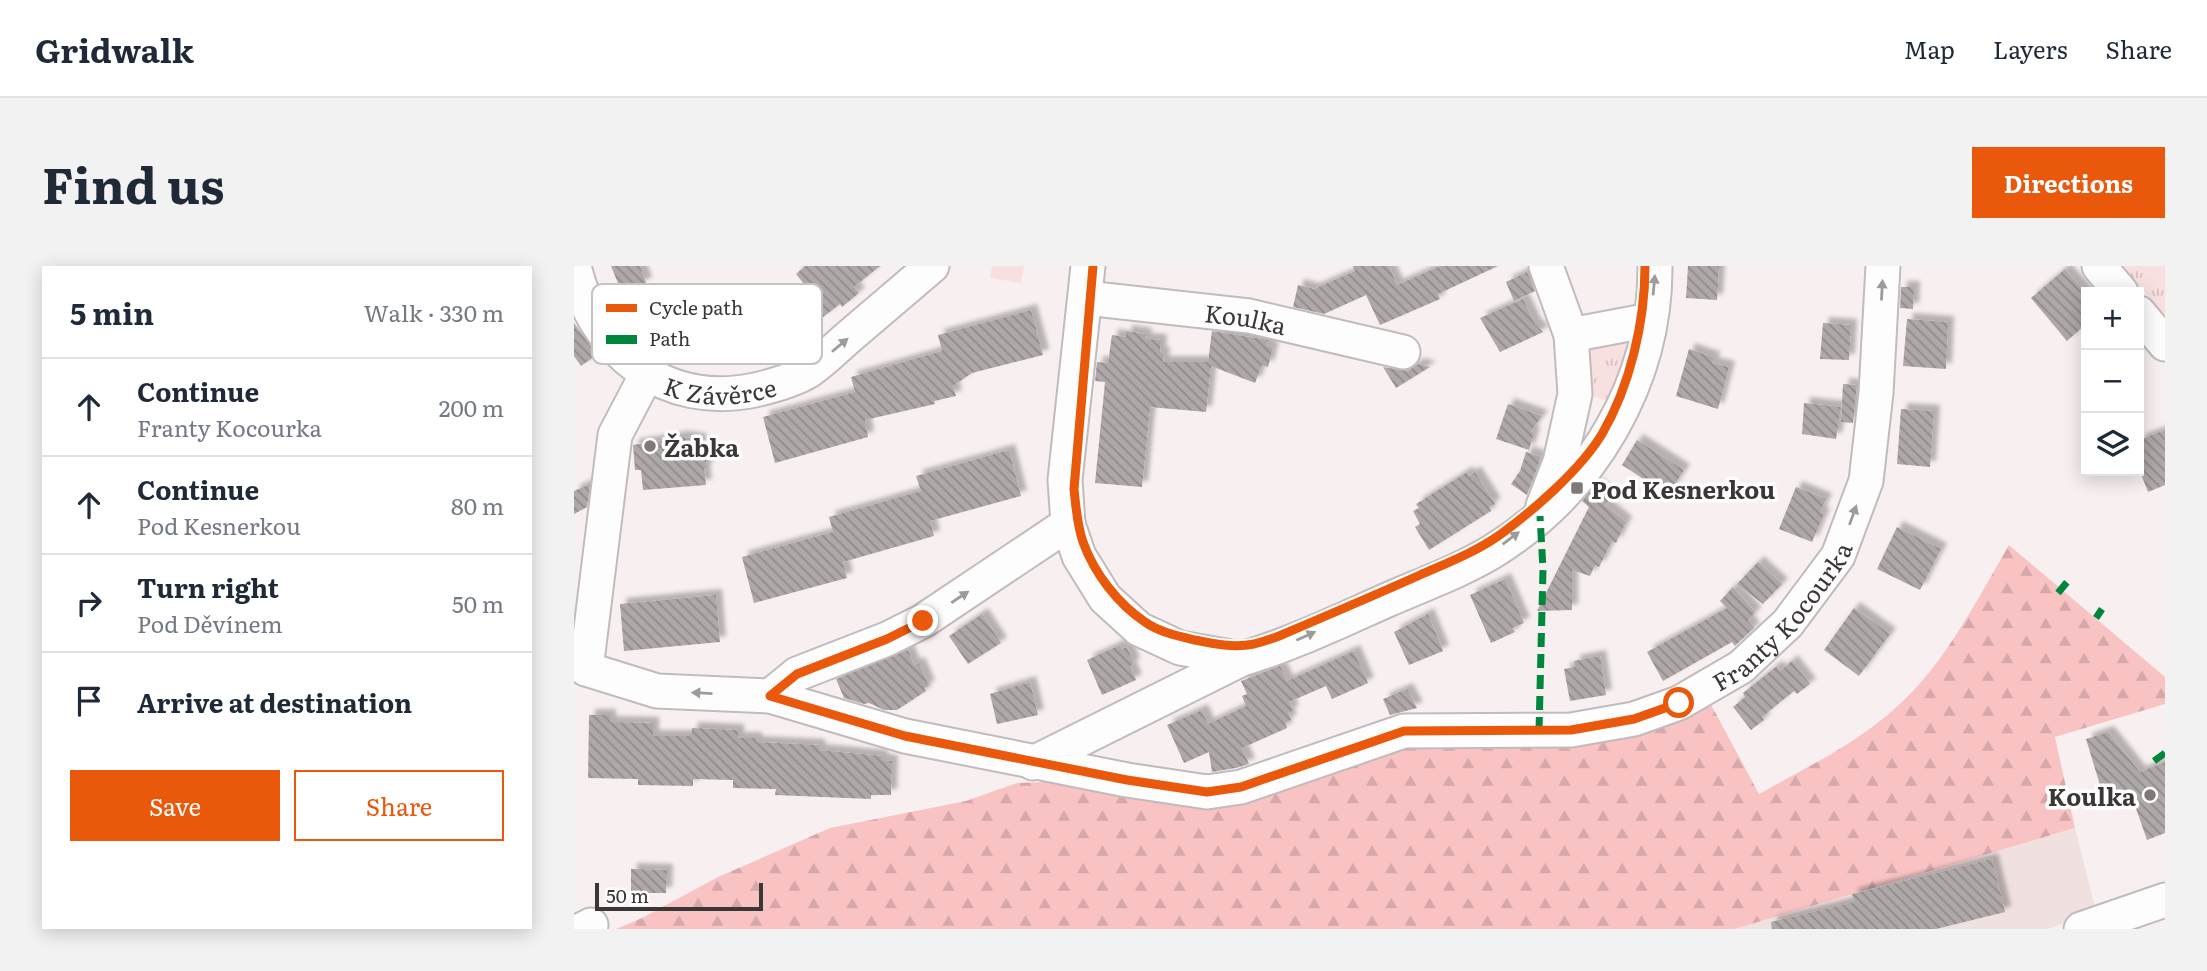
<!DOCTYPE html>
<html lang="en">
<head>
<meta charset="utf-8">
<style>
  :root { --surface:#fff; --page:#f2f2f3; --text:#1f2937; --muted:#747a83; --line:#e0e1e3; --accent:#ea580c }
  body { margin:0; font-family:Literata,serif; background:var(--page); color:var(--text) }
  .controls { position:absolute; right:21px; top:21px; display:grid; overflow:hidden; border-radius:0px; box-shadow:0 4px 18px #0003 }
  .controls button { width:63px; height:63px; display:grid; place-items:center; padding:0; border:0; border-bottom:2px solid var(--line); background:var(--surface); color:var(--text); font:35px sans-serif }
  .scale { position:absolute; left:21px; bottom:18px; width:168px; box-sizing:border-box; padding-left:7px; border:4px solid #3c3737; border-top:0; font-size:19px; line-height:24px; white-space:nowrap; color:#3c3737; -webkit-text-stroke:5px #fefefe; paint-order:stroke }
  .stop { position:absolute; width:21px; height:21px; margin:-16px; border:5px solid #ea580c; border-radius:50%; background:#fff }
  .stop.end { background:#ea580c; border-color:#fff; box-shadow:0 2px 7px #0008 }
  .list { margin:0; padding:0; list-style:none }
  h2 { display:flex; justify-content:space-between; align-items:center; height:91px; margin:0; padding:0 28px; font-size:30px }
  h2 small { font-size:23px; font-weight:400; color:var(--muted) }
  .list li { display:grid; grid-template-columns:46px 1fr auto; gap:21px; align-items:center; box-sizing:border-box; height:98px; padding:0 28px; border-top:2px solid var(--line) }
  .list b { display:block; font-size:26px; white-space:nowrap }
  .list p { margin:0; font-size:23px; white-space:nowrap; color:var(--muted) }
  .list em { font-size:23px; font-style:normal; color:var(--muted) }
  .actions { display:flex; gap:14px; padding:21px 28px }
  .actions a { flex:1; padding:16px 0; border:2px solid var(--accent); border-radius:0px; text-align:center; font-size:24px; color:var(--accent) }
  .actions .main { background:var(--accent); color:#fff }
  .icon { flex:none; width:38px; height:38px; fill:none; stroke:currentColor; stroke-width:2; stroke-linecap:round; stroke-linejoin:round }
  .map { position:relative; flex:none; width:1591px; height:663px; overflow:hidden; border-radius:0px }
  header { display:flex; align-items:center; gap:42px; box-sizing:border-box; height:98px; padding:0 35px; background:var(--surface); border-bottom:2px solid var(--line) }
  header strong { font-size:33px }
  nav { display:flex; gap:38px; margin-inline-start:auto; font-size:24px }
  .intro { display:flex; align-items:center; justify-content:space-between; box-sizing:border-box; height:168px; padding:0 42px }
  h1 { margin:0; font-size:49px }
  .button { padding:18px 32px; border-radius:0px; background:var(--accent); color:#fff; font-size:24px; font-weight:700 }
  main { display:flex; gap:42px; padding:0 42px }
  aside { flex:1; background:var(--surface); border-radius:0px; box-shadow:0 4px 18px #0003 }
  .map>svg:first-child { display:block }
  .built { fill:#f0e0e0 }
  .grass { fill:url(#grass-tufts) }
  .forest { fill:url(#forest-firs) }
  .park { fill:#f9e0e0 }
  .building { fill:url(#building-back-hatch); filter:url(#shadow) }
  .lines { fill:none; stroke-linecap:round; stroke-linejoin:round }
  .minor-casing { stroke:#c2bbbb; stroke-width:37 }
  .minor { stroke:#fefdfd; stroke-width:33 }
  .quiet { stroke:#00873e; stroke-width:7; stroke-dasharray:14 7; stroke-linecap:butt }
  .cycleway-casing { stroke:#fefefe; stroke-width:13 }
  .cycleway { stroke:#e8590c; stroke-width:9 }
  .oneway { fill:#9d9a9a }
  .route { stroke:#ea580c; stroke-width:9 }
  .poi-dot { fill:#7e7878; stroke:#fefefe; stroke-width:2.5 }
  .labels { text-anchor:middle; dominant-baseline:central; stroke-width:7; stroke-linejoin:round; paint-order:stroke }
  .street-label { font-size:24px; fill:#3c3737; stroke:#fefefe }
  .poi-label { font-size:24px; font-weight:bold; fill:#3c3737; stroke:#fefefe; text-anchor:start }
  .key { fill:#fefefe; stroke:#c4c2c2; stroke-width:2 }
  .key-label { font-size:19px; fill:#3c3737 }
</style>
</head>
<body>
<header>
<strong>Gridwalk</strong>
<nav><a>Map</a><a>Layers</a><a>Share</a></nav>
</header>
<div class="intro"><h1>Find us</h1><a class="button">Directions</a></div>
<main>
<aside>
<h2>5 min<small>Walk · 330 m</small></h2>
<ul class="list">
<li><svg class="icon" aria-label="ahead" viewBox="0 0 24 24"><path d="M12 20V5M6 11l6-6 6 6"/></svg><div><b>Continue</b><p>Franty Kocourka</p></div><em>200 m</em></li>
<li><svg class="icon" aria-label="ahead" viewBox="0 0 24 24"><path d="M12 20V5M6 11l6-6 6 6"/></svg><div><b>Continue</b><p>Pod Kesnerkou</p></div><em>80 m</em></li>
<li><svg class="icon" aria-label="right" viewBox="0 0 24 24"><path d="M7 20v-9h11M14 6l5 5-5 5"/></svg><div><b>Turn right</b><p>Pod Děvínem</p></div><em>50 m</em></li>
<li><svg class="icon" aria-label="arrive" viewBox="0 0 24 24"><path d="M6 21V4h12l-3 4 3 4H6"/></svg><div><b>Arrive at destination</b></div></li>
</ul>
<div class="actions"><a class="main">Save</a><a>Share</a></div>
</aside>
<div class="map">
<svg width="1591" height="663" viewBox="0 0 1591 663">
  <defs>
    <pattern id="grass-tufts" width="24" height="20" patternUnits="userSpaceOnUse" patternTransform="scale(1.75)"><rect width="24" height="20" fill="#f9e0e0"/><path d="M3 7l-1-3M5 7V3M7 7l1-3M15 17l-1-3M17 17v-4M19 17l1-3" fill="none" stroke="#d6c1c1"/></pattern>
    <pattern id="forest-firs" width="22" height="20" patternUnits="userSpaceOnUse" patternTransform="scale(1.75)"><rect width="22" height="20" fill="#f9c3c4"/><path d="M5 1l3.5 6h-7zM16 11l3.5 6h-7z" fill="#d6a8a9"/></pattern>
    <pattern id="building-back-hatch" width="6" height="6" patternUnits="userSpaceOnUse" patternTransform="scale(1.75)"><rect width="6" height="6" fill="#afa8a8"/><path d="M-1 5l2 2M0 0l6 6M5-1l2 2" fill="none" stroke="#908a8a"/></pattern>
    <filter id="shadow"><feDropShadow dx="6" dy="-6" stdDeviation="2" flood-color="#0004"/></filter>
  </defs>
  <rect width="100%" height="100%" fill="#f8f0f0"/>
  <path class="built" d="M1501 562 1522 645 1474 663H1160Z"/>
  <path class="grass" d="M1548 0H1591V50Z
    M1047 73 1055 83 1038 137 1011 127V79Z"/>
  <path class="forest" d="M1435 279 1591 411V438L1481 471 1501 562 1160 663H42L68 652 144 611 256 562 392 535 443 517 527 514 608 532 824 478 1134 433 1185 528C1235 500 1288 475 1329 435 1374 392 1404 332 1435 279Z"/>
  <path class="park" d="M418 0H450L447 17 416 12Z"/>
  <path class="building" d="M37 0H66L72 17 48 27Z
    M231 0H306L280 21 285 27 268 41 266 38 248 52 224 21 230 18 222 8Z
    M779 0H815L823 19 866 0H924L864 28 866 33 806 59 792 29 750 48 719 41 724 19 740 23 781 5Z
    M1114 0H1145L1143 34 1112 32Z
    M1491 3 1512 27V58L1493 75 1457 32Z
    M953 6 961 25 940 35 932 16Z
    M1327 21H1340L1339 43 1326 42Z
    M949 33 961 58 969 66 926 86 906 52Z
    M457 44 469 89 398 107 379 120 382 130 360 135 361 138 291 154 294 171 201 197 189 151 281 126 277 111 368 85 364 69Z
    M1333 53 1374 56 1372 103 1329 100Z
    M0 57 23 89 7 100 0 90Z
    M1249 57 1277 59 1275 94 1246 93Z
    M552 65 572 68 571 73 587 74 586 86 590 87 589 96H634L638 65 694 74 693 80 699 81 694 101 688 99 681 117 637 100 632 146 576 141 568 221 521 217 531 116 521 115 523 96 534 97 538 69 552 71Z
    M1115 83 1141 92 1138 97 1155 101 1144 143 1102 130Z
    M844 98 856 101 822 122 809 101 834 105Z
    M1269 118 1283 119 1279 157 1267 156Z
    M1230 137 1267 141 1262 173 1228 168Z
    M934 138 968 150 957 165 960 167 955 184 922 173Z
    M1327 143 1360 145 1356 201 1323 198Z
    M1591 164V219L1574 226 1565 203V174Z
    M107 171 126 173 128 185 131 184 133 202 130 203 132 219 69 224 67 204H61L59 179Z
    M1063 174 1110 204 1094 229 1048 199Z
    M435 184 447 230 356 255 360 270 269 296 273 312 180 337 168 291 259 266 255 251 347 225 342 210Z
    M952 186 967 191 953 229 937 218 946 205Z
    M893 206 895 210 901 206 921 238 915 241 917 245 855 284 841 261 846 258 839 245 845 242 842 238Z
    M16 218 13 241 0 248V225Z
    M1022 218 1038 231 1031 239 1052 256 1042 277 1038 275 1025 301 1021 299 1016 310 998 304V344L963 345 1015 241 1008 235Z
    M1222 221 1252 233 1246 246 1250 248 1238 276 1205 263Z
    M1323 261 1367 283 1346 324 1303 303Z
    M1184 296 1208 318 1189 338 1163 318Z
    M931 313 950 357 938 362 941 366 917 377 896 329Z
    M1159 321 1181 346 1174 355 1180 362 1161 380 1158 376 1089 415 1073 386 1153 342 1146 335Z
    M142 329 146 376 50 385 46 338Z
    M1280 342 1316 368 1285 410 1250 384Z
    M408 348 427 377 394 398 375 370Z
    M854 348 869 385 835 399 820 366Z
    M546 379 548 383 553 381 560 398 556 400 562 414 528 429 513 394Z
    M334 384 340 399 345 397 355 420 350 422 352 425 323 444H310L295 437 290 438 270 432 262 413Z
    M780 385 794 417 758 433 752 420 715 436 719 445 714 447 717 454 711 457 713 462 668 482 675 498 662 502 638 506 635 486 610 497 593 459 628 444 634 458 672 440 668 430 673 428 667 415 706 400 713 415Z
    M1026 390 1032 429 996 435 990 403 1001 401 1000 395Z
    M1218 395 1236 418 1223 428 1220 425 1188 451 1190 454 1177 464 1159 441 1171 431 1169 427 1203 400 1206 405Z
    M456 416 464 449 423 458 416 428Z
    M833 423 843 442 816 449 809 433Z
    M15 449H36V456L79 457V470H117L118 462 164 464V472H182V476L245 479V484L308 490V494L318 495 317 529H297V533L201 529 202 523 159 522V514L119 513V520L64 519V513L14 512Z
    M1534 466 1566 506 1591 496V567L1573 574 1558 531 1532 539 1512 473Z
    M1418 593 1431 646 1362 663H1198L1197 656 1280 636 1278 628Z
    M57 603 93 604 92 627H57Z"/>
  <g class="lines">
    <g class="minor-casing">
      <g id="minor">
        <path id="s1" d="M0 0C20 86 91 143 181 124 198 120 221 114 236 104 250 94 263 81 277 69 304 46 331 23 358 0"/>
        <path d="M514 0 491 214 494 258 505 290 531 332 565 363 606 382 668 393"/>
        <path d="M972 0 997 69 1076 54"/>
        <path d="M1525 0 1547 26"/>
        <path id="s2" d="M512 32 675 50 829 86"/>
        <path d="M1565 47 1591 78"/>
        <path d="M969 240 986 196 1001 128 997 69"/>
        <path id="s3" d="M0 395 12 403 83 425 196 430 331 470 553 514 633 526 667 521 830 465 997 464 1060 453 1105 437 1167 401 1214 357 1264 290 1292 215 1302 127 1309 0"/>
        <path d="M12 403 41 169 74 106"/>
        <path d="M196 430 223 408 313 373 349 355 494 258"/>
        <path d="M459 497 668 393C718 378 764 356 811 335 847 319 887 305 921 284 1018 223 1082 115 1081 0"/>
        <path d="M9 663 17 659"/>
        <path d="M1507 663 1591 634"/>
      </g>
    </g>
    <use href="#minor" class="minor"/>
    <path class="quiet" d="M1484 327 1493 316
      M1522 352 1528 343
      M965 465 969 303 966 250
      M1580 495 1591 487"/>
    <g class="cycleway-casing">
      <path id="cycleway" d="M519 0 500 223C502 241 503 259 509 276 520 307 544 338 571 356 585 366 604 370 621 374 640 378 660 382 680 378 688 376 697 373 705 370 752 350 799 330 846 309 873 297 902 286 927 268 960 244 1007 203 1028 168 1056 120 1071 56 1071 0"/>
    </g>
    <use href="#cycleway" class="cycleway"/>
  </g>
  <defs><path id="oneway-solid" d="M-6-.8H1V-3.2L6.5 0L1 3.2V.8H-6Z" transform="scale(1.75)"/></defs>
  <g class="oneway">
    <use href="#oneway-solid" transform="translate(1080 19) rotate(-85)"/>
    <use href="#oneway-solid" transform="translate(1308 24) rotate(-87)"/>
    <use href="#oneway-solid" transform="translate(266 79) rotate(-40)"/>
    <use href="#oneway-solid" transform="translate(1279 249) rotate(-70)"/>
    <use href="#oneway-solid" transform="translate(937 272) rotate(-37)"/>
    <use href="#oneway-solid" transform="translate(386 331) rotate(-34)"/>
    <use href="#oneway-solid" transform="translate(732 370) rotate(-24)"/>
    <use href="#oneway-solid" transform="translate(128 427) rotate(-177)"/>
  </g>
  <g class="lines">
    <path class="route" d="M349 355 313 373 223 408 196 430 331 470 553 514 633 526 667 521 830 465 997 464 1060 453 1105 437"/>
  </g>
  <g class="poi-dot">
    <circle cx="76" cy="180" r="7"/>
    <rect x="996" y="215" width="14" height="14" rx="3.5"/>
    <circle cx="1576" cy="529" r="7"/>
  </g>
  <g class="labels">
    <g class="street-label">
      <text stroke="none"><textPath href="#s2" startOffset="161">Koulka</textPath></text>
      <text stroke="none"><textPath href="#s1" startOffset="210">K Závěrce</textPath></text>
      <text stroke="none"><textPath href="#s3" startOffset="1272">Franty Kocourka</textPath></text>
    </g>
    <g class="poi-label">
      <text x="90" y="180">Žabka</text>
      <text x="1017" y="222">Pod Kesnerkou</text>
      <text x="1562" y="529" text-anchor="end">Koulka</text>
    </g>
  </g>
  <rect x="18" y="18" width="230" height="80" rx="10" class="key"/>
  <rect x="32" y="38" width="31" height="8" fill="#e8590c"/>
  <rect x="32" y="69" width="31" height="9" fill="#00873e"/>
  <g class="key-label">
    <text x="75" y="49">Cycle path</text>
    <text x="75" y="80">Path</text>
  </g>
</svg>
<div class="controls">
<button>+</button>
<button>−</button>
<button><svg class="icon" aria-label="layers" viewBox="0 0 24 24"><path d="M12 4l9 5-9 5-9-5zM3 14l9 5 9-5"/></svg></button>
</div>
<div class="scale">50 m</div>
<div class="stop" style="left:1105px;top:437px"></div>
<div class="stop end" style="left:349px;top:355px"></div>
</div>
</main>
</body>
</html>
